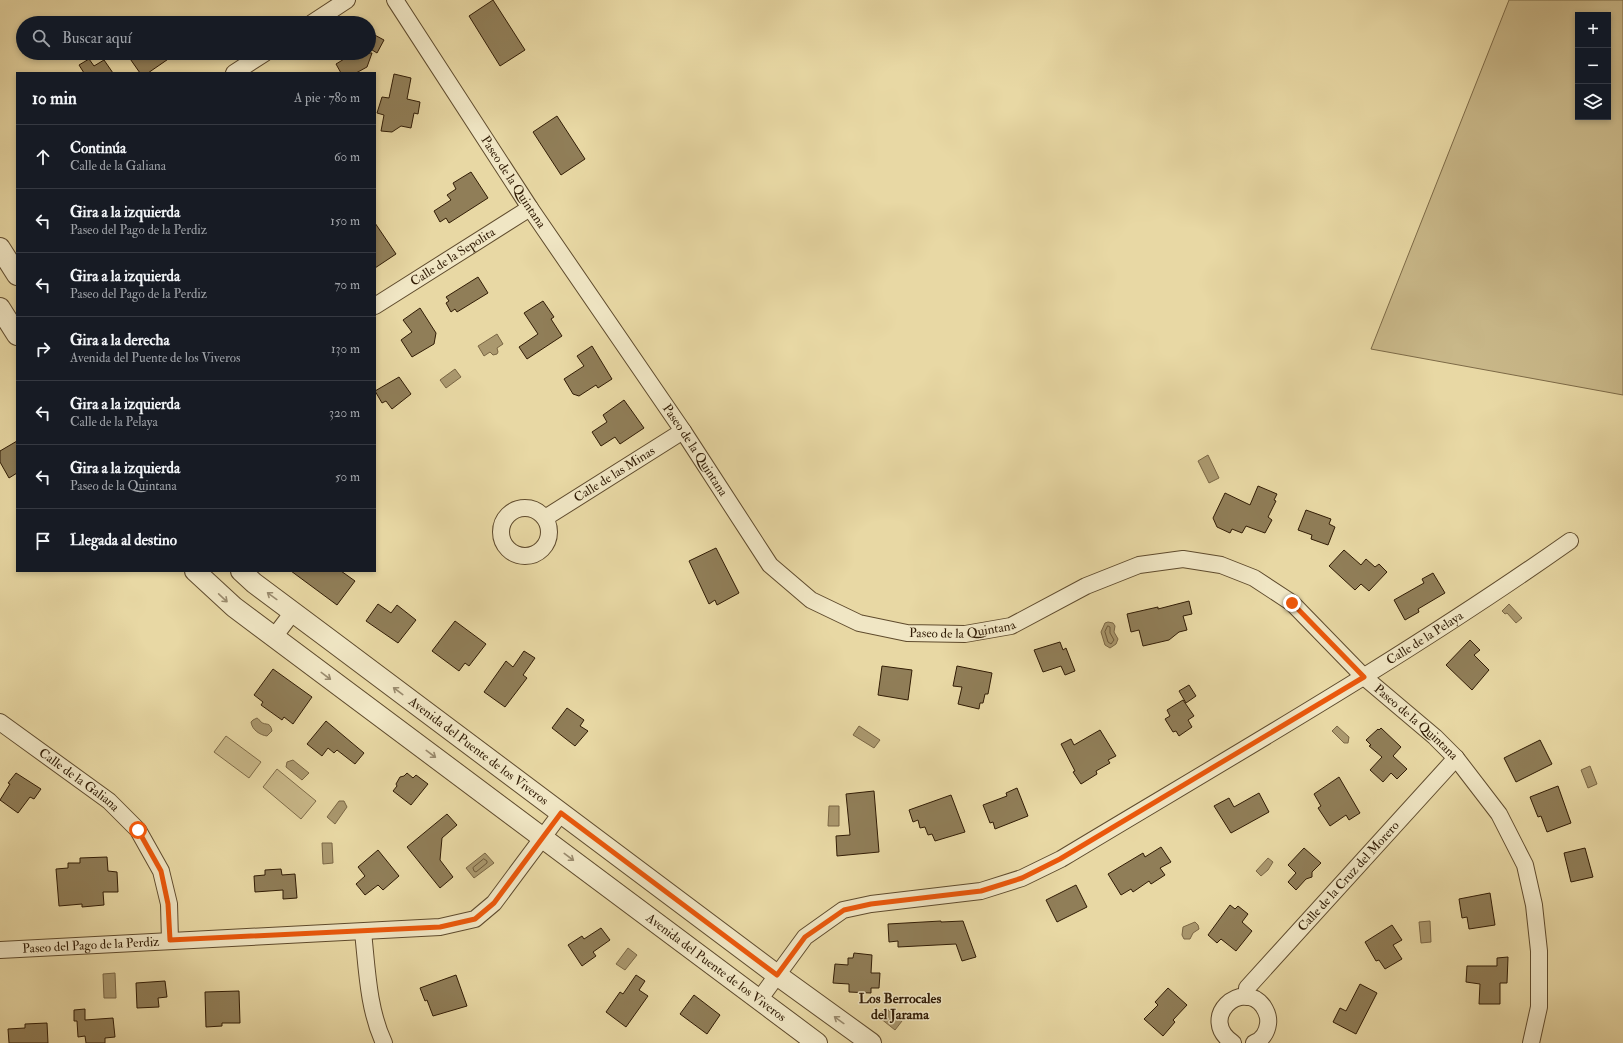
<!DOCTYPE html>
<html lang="es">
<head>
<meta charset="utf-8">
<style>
  :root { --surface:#171b24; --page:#20242c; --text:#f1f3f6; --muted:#9ea1a6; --line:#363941 }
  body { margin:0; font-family:"IM FELL Double Pica",serif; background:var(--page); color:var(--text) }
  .controls { position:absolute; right:12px; top:12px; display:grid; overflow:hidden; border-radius:0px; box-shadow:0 2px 6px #0003 }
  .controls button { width:36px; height:36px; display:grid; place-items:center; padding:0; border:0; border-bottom:1px solid var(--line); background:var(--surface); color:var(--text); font:20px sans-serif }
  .stop { position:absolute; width:12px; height:12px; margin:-9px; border:3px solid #ea580c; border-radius:50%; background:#fff }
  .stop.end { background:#ea580c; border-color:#fff; box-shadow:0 1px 4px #0008 }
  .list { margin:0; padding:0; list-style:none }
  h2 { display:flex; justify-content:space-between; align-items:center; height:52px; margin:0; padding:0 16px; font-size:17px }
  h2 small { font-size:13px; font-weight:400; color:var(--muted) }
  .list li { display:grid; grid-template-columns:26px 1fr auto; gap:12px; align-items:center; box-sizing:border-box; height:64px; padding:0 16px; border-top:1px solid var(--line) }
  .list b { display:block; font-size:15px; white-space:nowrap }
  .list p { margin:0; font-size:13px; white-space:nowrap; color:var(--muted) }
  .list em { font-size:13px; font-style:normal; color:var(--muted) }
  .icon { flex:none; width:22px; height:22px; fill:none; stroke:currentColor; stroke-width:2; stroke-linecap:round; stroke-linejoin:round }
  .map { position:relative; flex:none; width:1623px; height:1043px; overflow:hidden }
  .search { position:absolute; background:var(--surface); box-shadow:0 2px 6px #0003; left:16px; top:16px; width:360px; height:44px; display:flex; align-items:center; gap:10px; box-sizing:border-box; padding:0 14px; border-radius:22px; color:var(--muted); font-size:15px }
  .panel { position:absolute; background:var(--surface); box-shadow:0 2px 6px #0003; left:16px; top:72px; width:360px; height:500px; border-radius:0px }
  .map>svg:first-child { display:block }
  .green { fill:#c9b889; stroke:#7d6a47; fill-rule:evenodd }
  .water { fill:#aa986e; stroke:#7a6644 }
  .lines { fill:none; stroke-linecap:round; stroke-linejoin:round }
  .shore { stroke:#6e5a3a; stroke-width:1 }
  .building { fill:#907e58; stroke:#311c05 }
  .minor-casing { stroke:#5f4b2d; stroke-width:18 }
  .tertiary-casing { stroke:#5f4b2d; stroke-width:22 }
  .minor { stroke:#f0e6c4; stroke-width:16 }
  .tertiary { stroke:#f0e6c4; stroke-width:20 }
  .oneway { stroke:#9a8b6e }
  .route { stroke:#ea580c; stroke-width:5 }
  .labels { text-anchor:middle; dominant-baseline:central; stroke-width:3; stroke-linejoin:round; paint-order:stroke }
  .street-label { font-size:13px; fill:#311c05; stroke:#f0e6c4 }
  .neighbourhood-label { font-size:14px; font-weight:bold; fill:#311c05; stroke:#f0e6c4 }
</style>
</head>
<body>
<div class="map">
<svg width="1623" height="1043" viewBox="0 0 1623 1043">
  <rect width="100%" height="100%" fill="#e8d8a4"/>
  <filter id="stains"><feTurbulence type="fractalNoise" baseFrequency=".005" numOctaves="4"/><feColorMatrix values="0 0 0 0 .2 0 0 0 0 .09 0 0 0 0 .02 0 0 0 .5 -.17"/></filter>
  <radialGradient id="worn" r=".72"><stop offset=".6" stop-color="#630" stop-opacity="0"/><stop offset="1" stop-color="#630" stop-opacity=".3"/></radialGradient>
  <path class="green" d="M1509 0H1623V395L1371 349ZM1578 15H1608V117H1578Z
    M226 736 261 762 249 778 214 752Z
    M277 769 316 801 301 819 263 787Z"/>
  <path class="water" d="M497 334 503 344 497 348 498 352 497 354 493 355 490 352 484 356 478 346Z
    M455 369 461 377 446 388 440 380Z
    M1208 455 1219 478 1209 483 1198 461Z
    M1509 604 1522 618 1516 623 1507 613 1505 614 1502 611Z
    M1108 622 1113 623 1115 626 1114 632 1118 639 1116 644 1110 648 1105 645 1101 632 1105 623Z
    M257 718C259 719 260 721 261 722 266 726 270 721 272 731L267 736C260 735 252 730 251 722L253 720Z
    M859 726 880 740 874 748 853 735Z
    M1337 726 1349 737 1348 743H1344L1332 731Z
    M293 760 309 773 302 780 286 767 287 762Z
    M1590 766 1597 784 1588 788 1581 770Z
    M339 801H344L347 807 335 824 327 817Z
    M829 806H839V826H828Z
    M322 843H332L333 863 323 864Z
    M485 853 494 863 474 878 466 868Z
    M1268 858 1273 862 1268 870 1261 876 1256 871Z
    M1430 921 1431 942 1421 943 1419 922Z
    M1195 922 1198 925 1199 929 1193 933 1190 939H1184L1182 935 1183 927Z
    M628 948 637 955 625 970 616 964Z
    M115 973 116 998H104L103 974Z
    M887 1009 902 1021 895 1030 880 1018 882 1016 880 1014 882 1011 884 1012Z"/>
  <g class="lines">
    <path class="shore" d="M1108 626 1110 627V633L1114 640 1111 644 1108 642 1105 632Z
      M484 859 487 861V863L476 872 474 871 473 868Z"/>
  </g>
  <path class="building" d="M493 0 525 50 500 66 469 16Z
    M369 32 384 40 377 53 369 48Z
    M126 53H177L148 73H140Z
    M354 53H372L367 67 356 73H341L336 64Z
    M89 59 94 66 104 60 113 73H84L79 65Z
    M394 74 411 78 407 99 420 102 418 114 414 113 411 128 401 126 392 132 381 131 384 115 377 113 382 97 389 98Z
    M557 116 585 159 561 175 533 132Z
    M471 172 488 198 449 223 446 218 440 222 434 211 451 200 447 195 456 189 453 183Z
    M375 223 396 254 375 268Z
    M478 277 488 293 457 312 455 309 451 312 446 303 449 301 446 297Z
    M543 301 554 317 551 319 562 336 527 359 519 347 538 334 524 313Z
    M420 308 436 333 434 344 412 357 401 340 412 332 403 320Z
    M592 346 612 379 598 388 596 385 579 396 573 394 564 379 584 366 577 356Z
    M399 377 411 394 392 409 386 401 382 403 375 391Z
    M624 400 644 428 620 444 615 437 601 446 592 432 607 422 603 415Z
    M17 441V473L9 478 0 462V451Z
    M1258 486 1277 494 1274 500 1276 501 1268 517 1272 520 1265 533 1246 526 1242 533 1232 529 1230 533 1217 527 1213 518 1225 493 1250 505Z
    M1306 510 1331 519 1329 524 1335 527 1328 545 1311 539 1312 535 1298 530Z
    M716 548 739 593 717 605 715 600 709 604 689 561Z
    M1344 550 1361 565 1366 559 1375 567 1379 564 1387 572 1369 591 1361 584 1355 590 1329 566Z
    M291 571H341L355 581 337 605Z
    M1433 573 1445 593 1418 609 1419 612 1405 620 1394 600 1424 583 1422 579Z
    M1189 601 1192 614 1183 616 1187 630 1179 632 1169 640 1143 646 1139 630 1131 632 1127 614 1158 607V609Z
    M378 604 391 613 397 605 416 620 398 643 366 621Z
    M455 621 486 644 469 666 465 663 459 671 432 651Z
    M1470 640 1480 650 1474 655 1489 670 1472 690 1446 665Z
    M1060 642 1063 650 1066 648 1075 671 1065 675 1061 666 1043 672 1034 650Z
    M524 651 535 658 523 675 527 678 505 707 484 692 506 661 513 667Z
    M882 666 912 670 908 700 878 695Z
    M957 666 992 673 988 694H985L983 703H980L979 709 958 704 962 687 953 686Z
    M273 669 312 697 293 724 284 717 282 720 261 705 263 702 254 695Z
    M1189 685 1196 696 1186 703 1179 691Z
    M1183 700 1194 716 1188 720 1192 727 1179 736 1176 731 1173 732 1165 719 1170 716 1167 710Z
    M567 708 584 720 580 726 588 731 575 746 552 728Z
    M326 721 364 753 355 764 337 750 334 753 328 748 322 756 307 744Z
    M1381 728 1401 747 1393 756 1407 769 1397 779 1391 773 1383 782 1370 770 1382 757 1369 746 1371 745 1366 740 1378 729 1379 730Z
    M1100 730 1116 756 1108 760 1110 763 1096 771 1097 774 1081 784 1073 772 1075 771 1061 744 1071 739 1074 745Z
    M1540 740 1552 764 1516 782 1504 758Z
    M16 773 41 789 34 799 30 797 18 813 0 800 10 784 8 783Z
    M407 773 413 778 416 775 428 784 411 805 393 791 397 786 396 784 400 777 404 776Z
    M1339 777 1360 813 1349 820 1346 815 1330 826 1318 808 1321 806 1314 794Z
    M1558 786 1571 823 1547 832 1541 816 1538 817 1530 797Z
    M1017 788 1028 816 995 829 993 822 990 823 983 805 1007 796 1006 793Z
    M874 791 879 852 837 856 836 836 850 835 846 794Z
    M1259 793 1269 812 1231 833 1214 806 1229 798 1234 807Z
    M951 795 965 832 935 841 932 834 928 835 925 827 920 828 918 820 913 822 909 810Z
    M447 814 457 825 442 838 440 860 453 877 440 888 407 847Z
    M1161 847 1171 862 1160 868 1165 875 1151 884 1149 881 1133 892 1131 889 1121 895 1108 874 1143 853 1145 857Z
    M1304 848 1321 863 1312 872V877L1306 879 1296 890 1288 882 1296 873 1288 865Z
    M1585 848 1593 877 1571 882 1564 853Z
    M378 850 399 876 383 890 378 885 365 895 356 884 365 876 358 867Z
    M107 857 108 871 117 872 118 892H103L104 905 82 907V904L59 906 56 869 68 868V863H80V858Z
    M281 869 282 875 295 874 297 898 283 899V890L255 892 254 876 265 875V870Z
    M1076 885 1087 907 1057 922 1046 900Z
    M1490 893 1495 925 1469 929 1467 917 1462 918 1459 899Z
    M1230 905 1235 909 1238 906 1248 914 1242 922 1252 931 1236 951 1221 939 1217 943 1208 935Z
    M941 921V922L963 921 976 957 962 961 956 944 898 947V941L889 942 888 924Z
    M1392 925 1402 940 1393 945 1402 959 1385 969 1379 960 1376 961 1365 942Z
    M601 928 610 940 593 952 596 956 582 966 568 945 582 936 584 939Z
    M854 953 872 955 871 973H880L879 988H871V993L849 992V984L833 983 835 964 848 965V958H853Z
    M1508 957 1507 983H1500V1004H1479L1480 984 1466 982 1467 966H1497V958Z
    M456 975 467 1006 433 1016 427 1000 425 1001 420 988Z
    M636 975 645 981 639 990 648 996 626 1027 606 1012 620 992 623 994Z
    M165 981 167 997 158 998 159 1007 137 1008 136 983Z
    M1360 984 1377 993 1356 1034 1333 1022 1340 1008 1346 1011Z
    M1168 988 1187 1005 1173 1020 1175 1022 1163 1036 1144 1019 1158 1005 1155 1002Z
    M239 991 240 1023H222V1026L206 1027 205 992Z
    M694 995 720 1015 707 1034 680 1014Z
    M85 1009V1020L113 1018 115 1037 105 1038V1043H86L85 1036 78 1037 77 1021H74V1010Z
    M47 1023 48 1043H9L8 1029 25 1028V1024Z"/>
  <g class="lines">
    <g class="minor-casing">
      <g id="minor">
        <path id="s1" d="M395 0 530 208 683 431 770 565 811 600 859 623 907 633 965 634 1011 626 1086 586 1139 565 1183 559 1221 565 1254 578 1292 603 1364 677 1435 737 1456 758 1499 814 1525 865 1534 905 1539 951V1007L1531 1043"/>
        <path d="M312 23 347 0"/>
        <path d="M234 73 265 53"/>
        <path id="s2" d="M375 306 530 208"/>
        <circle cx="525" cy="532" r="24"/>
        <path id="s3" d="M545 518 683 431"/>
        <path d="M274 637 293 612"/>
        <path id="s4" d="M0 722 109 801 138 830 161 871 169 904 170 940"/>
        <path d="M363 932C367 968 368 1009 384 1043"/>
        <path id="s5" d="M0 950 440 927 475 919 494 903 561 813"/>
        <path id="s6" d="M1247 997V988L1456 758"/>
        <path id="s7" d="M759 1000 805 937 843 910 871 904 981 891 1022 878 1061 859C1232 756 1407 656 1570 541"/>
        <path d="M1233 1043C1197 1018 1242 978 1263 1006 1267 1012 1269 1018 1268 1024 1267 1032 1262 1040 1254 1043"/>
      </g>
    </g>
    <g class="tertiary-casing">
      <g id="tertiary">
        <path d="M0 248 17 275"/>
        <path d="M0 308 17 335"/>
        <path id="s8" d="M195 571 234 607 817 1043"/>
        <path id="s9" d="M241 571 254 583 329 639 777 975 871 1043"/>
      </g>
    </g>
    <use href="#minor" class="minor"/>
    <use href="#tertiary" class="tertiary"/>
  </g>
  <defs><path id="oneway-shaft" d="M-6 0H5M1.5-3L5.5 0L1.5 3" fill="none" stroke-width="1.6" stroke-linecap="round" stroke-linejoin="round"/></defs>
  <g class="oneway">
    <use href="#oneway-shaft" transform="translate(272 596) rotate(-144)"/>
    <use href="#oneway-shaft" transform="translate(223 598) rotate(43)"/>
    <use href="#oneway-shaft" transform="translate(326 676) rotate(37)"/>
    <use href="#oneway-shaft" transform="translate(398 691) rotate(-143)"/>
    <use href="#oneway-shaft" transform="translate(431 754) rotate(37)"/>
    <use href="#oneway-shaft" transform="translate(569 857) rotate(37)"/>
    <use href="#oneway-shaft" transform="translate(839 1020) rotate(-144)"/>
  </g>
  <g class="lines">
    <path class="route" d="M138 830 161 871 168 904 170 940 440 927 475 919 494 903 561 813 777 975 805 937 844 910 871 904 981 891 1022 878 1060 859 1364 677 1292 603"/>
  </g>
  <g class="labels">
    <g class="street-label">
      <text stroke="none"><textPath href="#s1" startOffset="217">Paseo de la Quintana</textPath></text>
      <text stroke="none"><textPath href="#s2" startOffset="92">Calle de la Sepolita</textPath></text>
      <text stroke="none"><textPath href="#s1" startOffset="541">Paseo de la Quintana</textPath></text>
      <text stroke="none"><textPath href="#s3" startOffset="82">Calle de las Minas</textPath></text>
      <text stroke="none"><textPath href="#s1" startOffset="890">Paseo de la Quintana</textPath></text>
      <text stroke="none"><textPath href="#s7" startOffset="776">Calle de la Pelaya</textPath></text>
      <text stroke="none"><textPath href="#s1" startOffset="1417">Paseo de la Quintana</textPath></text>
      <text stroke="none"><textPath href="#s9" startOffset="298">Avenida del Puente de los Viveros</textPath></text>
      <text stroke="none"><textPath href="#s4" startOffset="98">Calle de la Galiana</textPath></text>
      <text stroke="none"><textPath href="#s6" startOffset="160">Calle de la Cruz del Morero</textPath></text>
      <text stroke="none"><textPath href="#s5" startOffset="91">Paseo del Pago de la Perdiz</textPath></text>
      <text stroke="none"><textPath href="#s8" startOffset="655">Avenida del Puente de los Viveros</textPath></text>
    </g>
    <g class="neighbourhood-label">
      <text x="900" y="998">Los Berrocales<tspan x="900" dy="16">del Jarama</tspan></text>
    </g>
  </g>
  <rect width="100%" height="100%" filter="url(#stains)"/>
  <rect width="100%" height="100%" fill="url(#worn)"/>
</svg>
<div class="controls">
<button>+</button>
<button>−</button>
<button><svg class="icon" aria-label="layers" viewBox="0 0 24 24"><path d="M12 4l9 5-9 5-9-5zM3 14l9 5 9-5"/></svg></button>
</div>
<div class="stop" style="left:138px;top:830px"></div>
<div class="stop end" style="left:1292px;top:603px"></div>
<div class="search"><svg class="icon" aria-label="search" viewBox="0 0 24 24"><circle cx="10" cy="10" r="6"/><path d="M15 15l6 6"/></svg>Buscar aquí</div>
<section class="panel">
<h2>10 min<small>A pie · 780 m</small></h2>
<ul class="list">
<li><svg class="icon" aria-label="ahead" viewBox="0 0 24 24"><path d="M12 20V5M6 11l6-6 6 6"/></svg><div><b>Continúa</b><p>Calle de la Galiana</p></div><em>60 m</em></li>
<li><svg class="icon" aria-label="left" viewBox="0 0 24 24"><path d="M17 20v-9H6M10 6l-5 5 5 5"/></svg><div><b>Gira a la izquierda</b><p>Paseo del Pago de la Perdiz</p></div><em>150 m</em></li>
<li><svg class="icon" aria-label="left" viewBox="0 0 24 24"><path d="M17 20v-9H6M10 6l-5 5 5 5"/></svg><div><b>Gira a la izquierda</b><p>Paseo del Pago de la Perdiz</p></div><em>70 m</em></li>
<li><svg class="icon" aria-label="right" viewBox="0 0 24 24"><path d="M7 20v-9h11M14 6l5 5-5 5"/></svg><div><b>Gira a la derecha</b><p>Avenida del Puente de los Viveros</p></div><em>130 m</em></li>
<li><svg class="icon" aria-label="left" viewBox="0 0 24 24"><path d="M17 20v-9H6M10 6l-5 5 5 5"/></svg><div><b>Gira a la izquierda</b><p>Calle de la Pelaya</p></div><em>320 m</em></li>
<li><svg class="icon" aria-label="left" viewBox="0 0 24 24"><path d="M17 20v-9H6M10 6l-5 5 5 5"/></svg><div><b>Gira a la izquierda</b><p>Paseo de la Quintana</p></div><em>50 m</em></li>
<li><svg class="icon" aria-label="arrive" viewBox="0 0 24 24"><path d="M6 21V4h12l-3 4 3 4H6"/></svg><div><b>Llegada al destino</b></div></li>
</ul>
</section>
</div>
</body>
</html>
